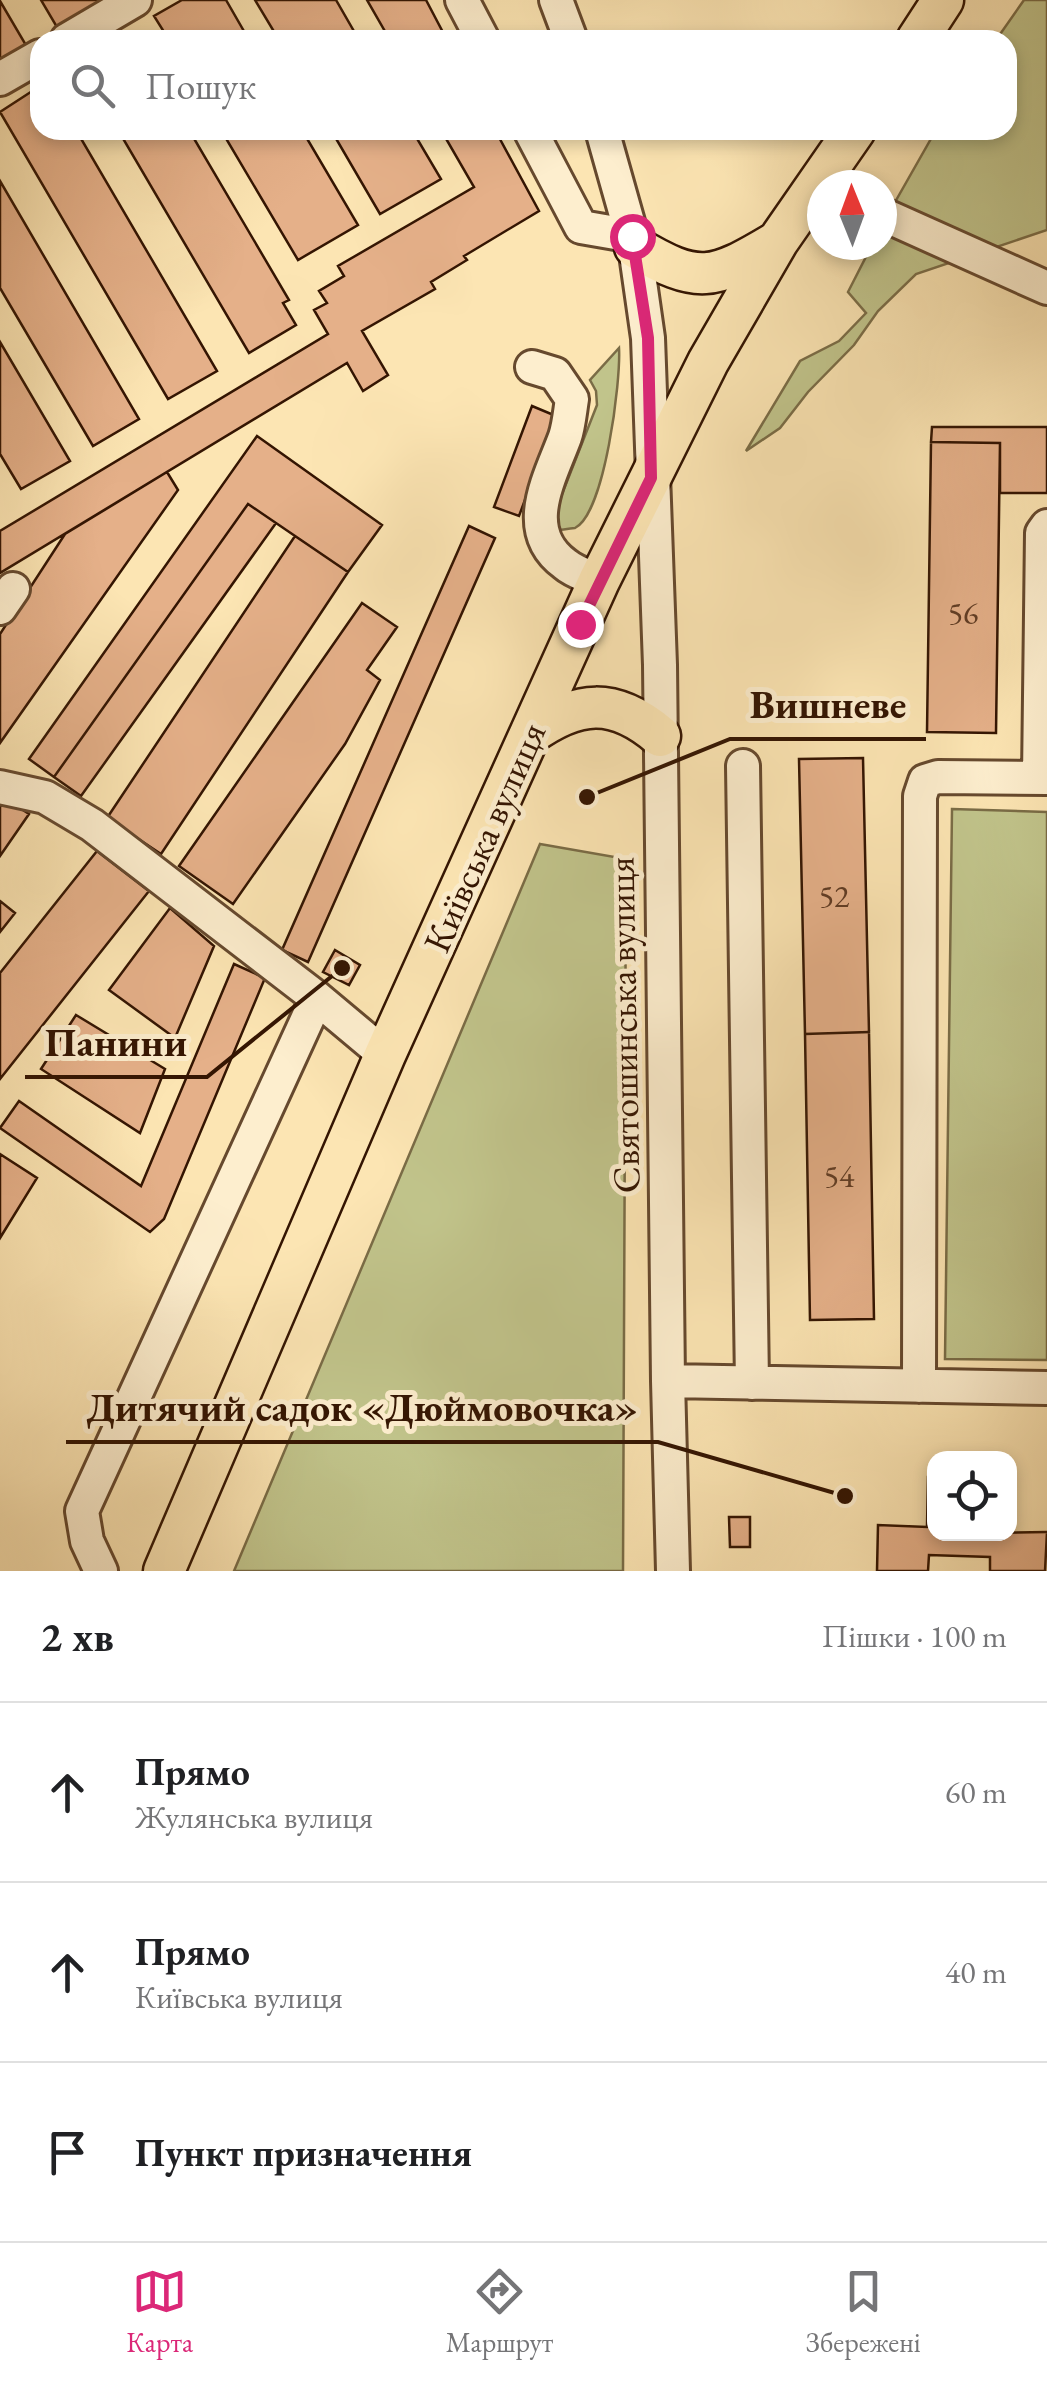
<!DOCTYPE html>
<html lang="uk">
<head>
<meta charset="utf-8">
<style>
  :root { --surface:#fff; --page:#f2f2f2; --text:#202124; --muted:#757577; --line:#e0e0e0; --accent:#db2777 }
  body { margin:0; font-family:"EB Garamond",serif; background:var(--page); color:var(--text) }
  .controls { position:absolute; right:30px; bottom:30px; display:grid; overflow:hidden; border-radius:20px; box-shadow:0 5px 15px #0003 }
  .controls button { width:90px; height:90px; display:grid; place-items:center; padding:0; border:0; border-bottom:2px solid var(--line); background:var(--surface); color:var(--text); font:50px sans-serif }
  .compass { position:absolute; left:807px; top:170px; width:90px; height:90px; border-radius:50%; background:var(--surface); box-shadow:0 5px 15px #0003; rotate:359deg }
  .stop { position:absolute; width:30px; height:30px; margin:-22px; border:8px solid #db2777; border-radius:50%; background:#fff }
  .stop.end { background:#db2777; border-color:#fff; box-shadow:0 2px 10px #0008 }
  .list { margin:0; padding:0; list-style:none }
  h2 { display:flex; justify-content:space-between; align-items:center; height:130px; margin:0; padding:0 40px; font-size:42px }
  h2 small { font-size:32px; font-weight:400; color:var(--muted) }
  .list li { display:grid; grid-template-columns:65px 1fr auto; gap:30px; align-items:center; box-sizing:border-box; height:180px; padding:0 40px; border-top:2px solid var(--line) }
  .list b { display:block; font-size:38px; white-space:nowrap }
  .list p { margin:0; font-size:32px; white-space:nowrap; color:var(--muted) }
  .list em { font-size:32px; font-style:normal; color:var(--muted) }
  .icon { flex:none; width:55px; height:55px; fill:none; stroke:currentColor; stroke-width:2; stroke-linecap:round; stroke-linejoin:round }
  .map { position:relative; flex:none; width:1047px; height:1571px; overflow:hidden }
  .search { position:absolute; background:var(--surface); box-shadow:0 5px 15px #0003; left:30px; right:30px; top:30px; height:110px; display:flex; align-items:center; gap:25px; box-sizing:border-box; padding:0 35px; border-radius:30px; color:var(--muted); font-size:38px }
  .sheet { height:670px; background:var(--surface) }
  nav { display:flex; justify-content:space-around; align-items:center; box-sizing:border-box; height:140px; border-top:2px solid var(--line); background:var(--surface); font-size:28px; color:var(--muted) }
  nav a { display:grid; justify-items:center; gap:5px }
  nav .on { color:var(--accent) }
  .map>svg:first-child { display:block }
  .green { fill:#c1c48b; stroke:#7a6c46; stroke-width:2.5 }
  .building { fill:#e5b089; stroke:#341502; stroke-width:2.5 }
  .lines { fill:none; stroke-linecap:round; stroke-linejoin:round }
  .minor-casing { stroke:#66492e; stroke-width:38 }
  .major-casing { stroke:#341502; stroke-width:45 }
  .minor { stroke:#fdeece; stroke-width:32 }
  .major { stroke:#fce5b3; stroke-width:40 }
  .route { stroke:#db2777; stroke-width:12 }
  .labels { text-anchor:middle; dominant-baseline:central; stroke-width:10; stroke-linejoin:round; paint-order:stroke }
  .number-label { font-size:32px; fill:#603c24 }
  .street-label { font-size:38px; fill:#341502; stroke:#fdeece }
  .leader { fill:none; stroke:#341502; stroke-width:4 }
  .callout-dot { fill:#341502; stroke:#fdeece; stroke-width:4 }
  .callout-label { font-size:40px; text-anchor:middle; font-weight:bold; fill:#341502; stroke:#fdeece; stroke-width:10; stroke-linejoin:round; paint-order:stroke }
</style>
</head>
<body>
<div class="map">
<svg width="1047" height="1571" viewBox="0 0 1047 1571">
  <rect width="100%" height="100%" fill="#fce5b3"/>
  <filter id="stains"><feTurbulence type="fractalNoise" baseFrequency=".002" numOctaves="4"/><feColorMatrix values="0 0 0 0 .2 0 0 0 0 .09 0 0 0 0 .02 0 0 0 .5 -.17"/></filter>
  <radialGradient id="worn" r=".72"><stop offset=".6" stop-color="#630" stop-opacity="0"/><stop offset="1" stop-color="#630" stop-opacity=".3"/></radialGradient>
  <path class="green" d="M1024 0H1047V230L916 274 878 311 854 345 808 392 780 428 746 451 800 361 839 341 866 313 848 292 872 245H882V225L936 130H1007V40H996Z
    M619 348C621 380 605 513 575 528 574 528 560 530 559 530L554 524 555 512 597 405 596 391 590 380Z
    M952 809 1047 812V1360L945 1359Z
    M540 844 626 859 623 1571H234Z"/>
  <path class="building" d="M41 0H111L61 34Z
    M182 0H226L249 40H169L154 16Z
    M255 0H336L359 40H279Z
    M367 0H426L447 40H390Z
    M0 1 30 52 0 70Z
    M40 86V130H76L217 371 168 399 0 112Z
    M118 130H189L289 300 283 303 296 325 249 353Z
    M221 130H302L358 225 298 260Z
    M331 130H412L441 179 380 214Z
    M441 130H495L539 211 464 256 467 260 431 282 435 289 362 331 388 375 363 391 347 363 0 573V531L328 334 314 310 327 303 319 291 344 276 338 266 474 187Z
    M0 181 139 419 93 446 0 288Z
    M0 342 70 461 21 489 0 454Z
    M532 406 556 416 519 516 494 507Z
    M932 427H1047V493H1000V443L931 442Z
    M257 436 382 525 348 572 248 504 54 777 29 759Z
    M931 442 1000 443 996 733 927 732Z
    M167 472 178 490 0 743V634L65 534Z
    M248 504 276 523 81 796 54 777Z
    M469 526 495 538 308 962 282 950Z
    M295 536 348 572 161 854 107 818Z
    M362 603 397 627 367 670 380 680 345 744 233 904 179 866Z
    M863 758 869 1032 805 1034 799 759Z
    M6 799 29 814 0 856V807Z
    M97 851 149 891 0 1079V973Z
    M0 901 15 913 0 932Z
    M170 908 214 946 175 1038 109 990Z
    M335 950 360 965 349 985 323 972Z
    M234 964 265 978 164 1219 150 1232 0 1128 19 1101 141 1186Z
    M76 1015 165 1069 140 1133 41 1069Z
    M869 1032 874 1319 810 1320 805 1034Z
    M0 1154 37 1178 0 1238Z
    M928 1477H934V1534L1047 1532 1045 1571H990V1557L929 1555 928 1571H877L878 1525 927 1527Z
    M729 1517H750V1547H730Z"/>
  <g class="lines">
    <g class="minor-casing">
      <path id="minor" d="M462 0 483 40
        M556 0 571 40
        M67 40 135 0
        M0 79 40 56
        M530 130 581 227 633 236
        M602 130 635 247 648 338 660 665 668 1381 673 1571
        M882 214 1047 288
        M532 367 555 374 572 399C570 411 569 425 565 437 550 478 519 530 565 564 574 572 588 576 599 581
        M0 608 13 589
        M743 766 752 1383
        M1039 778 1042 533 1047 526
        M0 787 45 797 92 825 317 998 385 1055
        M668 1381 1047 1388
        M919 1386 920 796 925 781 938 777 1047 778
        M101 1571 87 1541 82 1511 317 998"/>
    </g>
    <g class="major-casing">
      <path id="major" d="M917 40 943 0
        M635 247C698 285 713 280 775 243
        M530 734C578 700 614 697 660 736
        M164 1571 385 1055 599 581 708 362 778 241 855 130"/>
    </g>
    <use href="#minor" class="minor"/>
    <use href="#major" class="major"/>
  </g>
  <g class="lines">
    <path class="route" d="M580 624 651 478 648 338 632 236"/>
  </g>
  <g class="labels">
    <g class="number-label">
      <text x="963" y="613">56</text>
      <text x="834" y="896">52</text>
      <text x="839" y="1176">54</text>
    </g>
    <g class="street-label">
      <text transform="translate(484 837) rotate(-66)">Київська вулиця</text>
      <text transform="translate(623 1025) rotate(-91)">Святошинська вулиця</text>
    </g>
  </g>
  <path class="leader" d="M587 797L730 739H926M342 968L207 1077H25M845 1496L658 1442H66"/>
  <g class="callout-dot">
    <circle cx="587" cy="797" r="10"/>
    <circle cx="342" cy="968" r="10"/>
    <circle cx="845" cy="1496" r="10"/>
  </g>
  <g class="callout-label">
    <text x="828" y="718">Вишневе</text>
    <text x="116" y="1056">Панини</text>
    <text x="362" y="1421">Дитячий садок «Дюймовочка»</text>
  </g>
  <rect width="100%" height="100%" filter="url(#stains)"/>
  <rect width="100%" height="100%" fill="url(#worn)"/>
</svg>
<div class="controls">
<button><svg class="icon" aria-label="locate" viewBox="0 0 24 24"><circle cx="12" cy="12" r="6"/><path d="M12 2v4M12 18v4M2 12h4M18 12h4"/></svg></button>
</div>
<svg class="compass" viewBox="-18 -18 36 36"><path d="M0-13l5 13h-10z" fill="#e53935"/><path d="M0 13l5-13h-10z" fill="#757577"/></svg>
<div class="stop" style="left:632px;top:236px"></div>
<div class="stop end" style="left:580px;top:624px"></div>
<div class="search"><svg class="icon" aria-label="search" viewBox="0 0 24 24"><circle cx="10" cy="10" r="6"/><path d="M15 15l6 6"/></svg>Пошук</div>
</div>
<section class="sheet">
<h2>2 хв<small>Пішки · 100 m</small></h2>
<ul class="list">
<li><svg class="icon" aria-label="ahead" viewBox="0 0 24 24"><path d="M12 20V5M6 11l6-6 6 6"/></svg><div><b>Прямо</b><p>Жулянська вулиця</p></div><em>60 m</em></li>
<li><svg class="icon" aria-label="ahead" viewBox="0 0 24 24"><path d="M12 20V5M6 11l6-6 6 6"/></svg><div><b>Прямо</b><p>Київська вулиця</p></div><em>40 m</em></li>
<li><svg class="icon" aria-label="arrive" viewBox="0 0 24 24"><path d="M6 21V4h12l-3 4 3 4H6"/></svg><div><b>Пункт призначення</b></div></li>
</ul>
</section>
<nav>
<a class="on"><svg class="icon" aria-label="map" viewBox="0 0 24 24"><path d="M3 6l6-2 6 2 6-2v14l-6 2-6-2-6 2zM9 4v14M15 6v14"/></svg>Карта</a>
<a><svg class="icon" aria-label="directions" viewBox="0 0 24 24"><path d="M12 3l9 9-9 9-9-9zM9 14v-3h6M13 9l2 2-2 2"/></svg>Маршрут</a>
<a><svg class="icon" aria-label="saved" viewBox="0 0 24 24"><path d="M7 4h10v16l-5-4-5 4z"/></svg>Збережені</a>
</nav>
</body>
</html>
